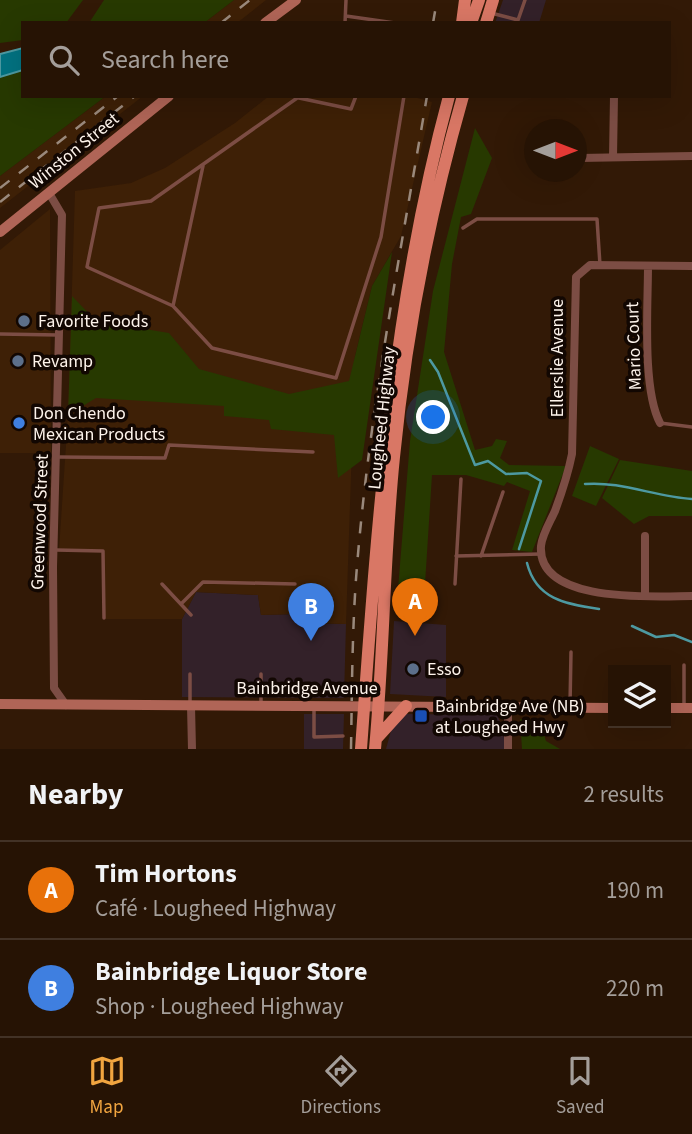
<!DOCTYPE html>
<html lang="en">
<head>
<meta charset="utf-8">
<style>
  :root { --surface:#261304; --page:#322013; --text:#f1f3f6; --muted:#a49e9a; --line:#423226; --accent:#f1a540 }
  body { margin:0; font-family:"Source Sans 3",sans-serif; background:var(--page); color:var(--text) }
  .controls { position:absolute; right:21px; bottom:21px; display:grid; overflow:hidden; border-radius:0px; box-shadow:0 7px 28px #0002 }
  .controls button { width:63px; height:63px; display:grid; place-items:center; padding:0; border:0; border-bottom:2px solid var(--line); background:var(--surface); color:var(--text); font:35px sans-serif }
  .compass { position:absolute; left:524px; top:119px; width:63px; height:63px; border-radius:50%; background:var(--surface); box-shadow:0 7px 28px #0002; rotate:90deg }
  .you { position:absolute; left:434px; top:418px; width:24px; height:24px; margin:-18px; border:5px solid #fff; border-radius:50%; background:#1a73e8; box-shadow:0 0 0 10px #1a73e833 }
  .badge { display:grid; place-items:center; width:46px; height:46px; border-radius:50%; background:var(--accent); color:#fff; font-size:23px; font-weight:700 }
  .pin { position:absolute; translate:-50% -58px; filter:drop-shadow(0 2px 4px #0008) }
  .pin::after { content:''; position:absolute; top:37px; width:24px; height:21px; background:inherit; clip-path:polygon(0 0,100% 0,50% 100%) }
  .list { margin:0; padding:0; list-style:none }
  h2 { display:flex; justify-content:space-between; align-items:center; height:91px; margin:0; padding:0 28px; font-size:30px }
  h2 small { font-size:23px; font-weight:400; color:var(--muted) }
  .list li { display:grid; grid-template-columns:46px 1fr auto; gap:21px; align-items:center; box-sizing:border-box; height:98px; padding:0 28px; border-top:2px solid var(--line) }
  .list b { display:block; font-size:26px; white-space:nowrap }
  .list p { margin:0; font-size:23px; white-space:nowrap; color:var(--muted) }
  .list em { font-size:23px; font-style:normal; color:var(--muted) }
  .icon { flex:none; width:38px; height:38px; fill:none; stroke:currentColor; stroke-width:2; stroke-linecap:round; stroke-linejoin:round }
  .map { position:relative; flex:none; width:692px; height:749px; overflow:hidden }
  .search { position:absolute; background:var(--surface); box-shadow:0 7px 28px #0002; left:21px; right:21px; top:21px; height:77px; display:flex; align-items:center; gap:18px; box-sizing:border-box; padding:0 24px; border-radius:0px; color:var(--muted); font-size:26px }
  .sheet { height:287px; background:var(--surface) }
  nav { display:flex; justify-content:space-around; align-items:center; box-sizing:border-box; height:98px; border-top:2px solid var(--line); background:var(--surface); font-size:19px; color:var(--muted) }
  nav a { display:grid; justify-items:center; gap:4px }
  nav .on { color:var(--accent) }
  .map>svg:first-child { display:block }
  .commercial { fill:#332129 }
  .built { fill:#3e2006 }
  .green { fill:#273900 }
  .water { fill:#027281; stroke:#4d99a1; stroke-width:2 }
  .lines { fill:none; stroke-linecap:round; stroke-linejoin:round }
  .stream { stroke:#4d99a1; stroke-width:2.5 }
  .lane { stroke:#7c4d44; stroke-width:3.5 }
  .street { stroke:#7c4d44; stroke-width:8 }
  .secondary { stroke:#b06557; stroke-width:10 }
  .primary { stroke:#d97765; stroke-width:12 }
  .rail { stroke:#9a897c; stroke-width:2.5; stroke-dasharray:12 12; stroke-linecap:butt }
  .service-dot { fill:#5c6f8a; stroke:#120702; stroke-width:2.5 }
  .shop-dot { fill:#3f7fe0; stroke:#120702; stroke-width:2.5 }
  .transit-dot { fill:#1a4fb4; stroke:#120702; stroke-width:2.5 }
  .labels { text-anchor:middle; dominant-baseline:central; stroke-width:7; stroke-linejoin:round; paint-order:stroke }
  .street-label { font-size:18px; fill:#fdf3eb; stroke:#120702 }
  .poi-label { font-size:18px; fill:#fdf3eb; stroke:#120702; text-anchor:start }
</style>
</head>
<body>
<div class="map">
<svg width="692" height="749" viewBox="0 0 692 749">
  <rect width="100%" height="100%" fill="#321906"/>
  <path class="commercial" d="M503 0H546L539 23H495Z
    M196 592 258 595 261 615 297 614 304 623 346 624 344 698 182 697V619Z
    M394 621 446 625V697L390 694Z
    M304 714H344L343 749H304Z
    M405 714 497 715 503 728 505 749H386L392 727Z"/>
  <path class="built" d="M234 0H266L237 23H204Z
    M106 96H143L0 208V176Z
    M269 96H410L432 102 401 236 372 286 355 356 346 624 304 623 296 614 261 615 258 595 196 592 182 619H104L103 551 59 550 68 415 75 191 131 183 165 168 235 123Z
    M50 209 51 453H0V250Z"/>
  <path class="green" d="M0 0H83L66 23H23V40L0 43Z
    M104 0H234L204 23H89Z
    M23 65V96H106L0 176V73Z
    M475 128 492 158 471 214 461 217 452 264 444 352 475 450 492 446 496 439 507 441 500 458 509 465 566 466 532 552 512 550 530 491 507 482 504 486 466 475H432L423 615 396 614 410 441 433 291Z
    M392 252 362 460 338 478 334 435 271 429 269 420 224 416V406L96 398 68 415 72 296 96 321 169 333 199 369 289 394 349 381 372 286Z
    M590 446 619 459 596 506 572 496Z
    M620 460 692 471V516H649L634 524 602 498Z
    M520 719 540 721 546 741 560 749H522Z"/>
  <path class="water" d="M23 48V70L0 77V54Z"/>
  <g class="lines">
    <path class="stream" d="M430 360 438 372 475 465 488 461 506 474 527 473 541 481 519 549
      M585 484C621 481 656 497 692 499
      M527 563C536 599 565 604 599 609
      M632 626 656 637 674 635 692 642"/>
    <path class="lane" d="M491 13 518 20
      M346 16 395 23
      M345 23 346 0
      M517 23 525 0
      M300 96 151 201 99 208 87 267 173 306 212 348 336 378 381 237 404 96
      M299 98 351 109 356 96
      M463 228 477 219H597L600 265
      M173 306 203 166
      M0 334 58 335
      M660 423 692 427
      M58 457 165 458 169 445 313 452
      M56 550 103 551 104 618
      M456 556 541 554
      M481 556 503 492
      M162 584 191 615
      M455 584 461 479
      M181 604 203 582 295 584
      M684 665V705
      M190 674V704
      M261 703V674
      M570 705 571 652
      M314 708V737L343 736"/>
    <path class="street" d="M613 157 614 96
      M580 158 692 156
      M49 193 62 215 53 567 54 688 66 705
      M648 266C648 306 642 389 660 423
      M692 266 590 265 576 277 572 454C568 474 562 492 555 511 550 522 542 535 541 546 537 605 657 596 692 596
      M645 596V536
      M191 706 192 749
      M508 707V749"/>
    <path class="secondary" d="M265 23 296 0
      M0 232 169 96
      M0 704 613 708
      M666 708H692"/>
    <path class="primary" d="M462 23 465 0
      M471 23 479 0
      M486 23 493 0
      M376 739 406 706
      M361 749C377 529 391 310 449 96
      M375 749C384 652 384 554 394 457 406 334 429 215 463 96"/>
    <path class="rail" d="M221 23 250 0
      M433 23 437 0
      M0 188 118 96
      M0 202 135 96
      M351 749C352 692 352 636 356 579 368 417 400 256 427 96"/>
  </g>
  <g class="service-dot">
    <circle cx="24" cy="321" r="7"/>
    <circle cx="18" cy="361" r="7"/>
    <circle cx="413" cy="669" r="7"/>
  </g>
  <circle class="shop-dot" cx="19" cy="423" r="7"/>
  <rect class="transit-dot" x="414" y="709" width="14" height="14" rx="3.5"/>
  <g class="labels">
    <g class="street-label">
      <text transform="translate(74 151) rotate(-39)">Winston Street</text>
      <text transform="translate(634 346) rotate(-92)">Mario Court</text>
      <text transform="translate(557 358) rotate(-90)">Ellerslie Avenue</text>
      <text transform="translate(382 418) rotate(-84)">Lougheed Highway</text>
      <text transform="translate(40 522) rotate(-88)">Greenwood Street</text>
      <text x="307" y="688">Bainbridge Avenue</text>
    </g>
    <g class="poi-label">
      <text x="38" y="321">Favorite Foods</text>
      <text x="32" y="361">Revamp</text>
      <text x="33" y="413">Don Chendo<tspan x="33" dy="21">Mexican Products</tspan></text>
      <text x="427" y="669">Esso</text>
      <text x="435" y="706">Bainbridge Ave (NB)<tspan x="435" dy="21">at Lougheed Hwy</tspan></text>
    </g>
  </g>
</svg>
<div class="controls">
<button><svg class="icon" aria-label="layers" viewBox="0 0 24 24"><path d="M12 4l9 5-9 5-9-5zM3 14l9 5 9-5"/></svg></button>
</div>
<svg class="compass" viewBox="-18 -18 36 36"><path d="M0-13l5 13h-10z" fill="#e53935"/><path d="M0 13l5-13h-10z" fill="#a49e9a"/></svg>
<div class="you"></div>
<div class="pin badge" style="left:415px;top:636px;background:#e8710a">A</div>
<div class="pin badge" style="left:311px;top:641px;background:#3f7fe0">B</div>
<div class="search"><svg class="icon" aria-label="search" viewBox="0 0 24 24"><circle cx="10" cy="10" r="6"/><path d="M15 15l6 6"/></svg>Search here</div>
</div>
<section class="sheet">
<h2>Nearby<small>2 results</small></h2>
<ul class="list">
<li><span class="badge" style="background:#e8710a">A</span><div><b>Tim Hortons</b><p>Café · Lougheed Highway</p></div><em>190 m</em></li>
<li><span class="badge" style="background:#3f7fe0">B</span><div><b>Bainbridge Liquor Store</b><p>Shop · Lougheed Highway</p></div><em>220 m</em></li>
</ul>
</section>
<nav>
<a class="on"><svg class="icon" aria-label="map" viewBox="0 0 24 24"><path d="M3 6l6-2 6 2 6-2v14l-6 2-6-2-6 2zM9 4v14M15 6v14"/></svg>Map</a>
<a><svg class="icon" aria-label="directions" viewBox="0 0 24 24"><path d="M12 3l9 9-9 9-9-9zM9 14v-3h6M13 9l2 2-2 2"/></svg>Directions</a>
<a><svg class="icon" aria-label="saved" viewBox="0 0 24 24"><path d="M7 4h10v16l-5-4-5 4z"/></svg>Saved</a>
</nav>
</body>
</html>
